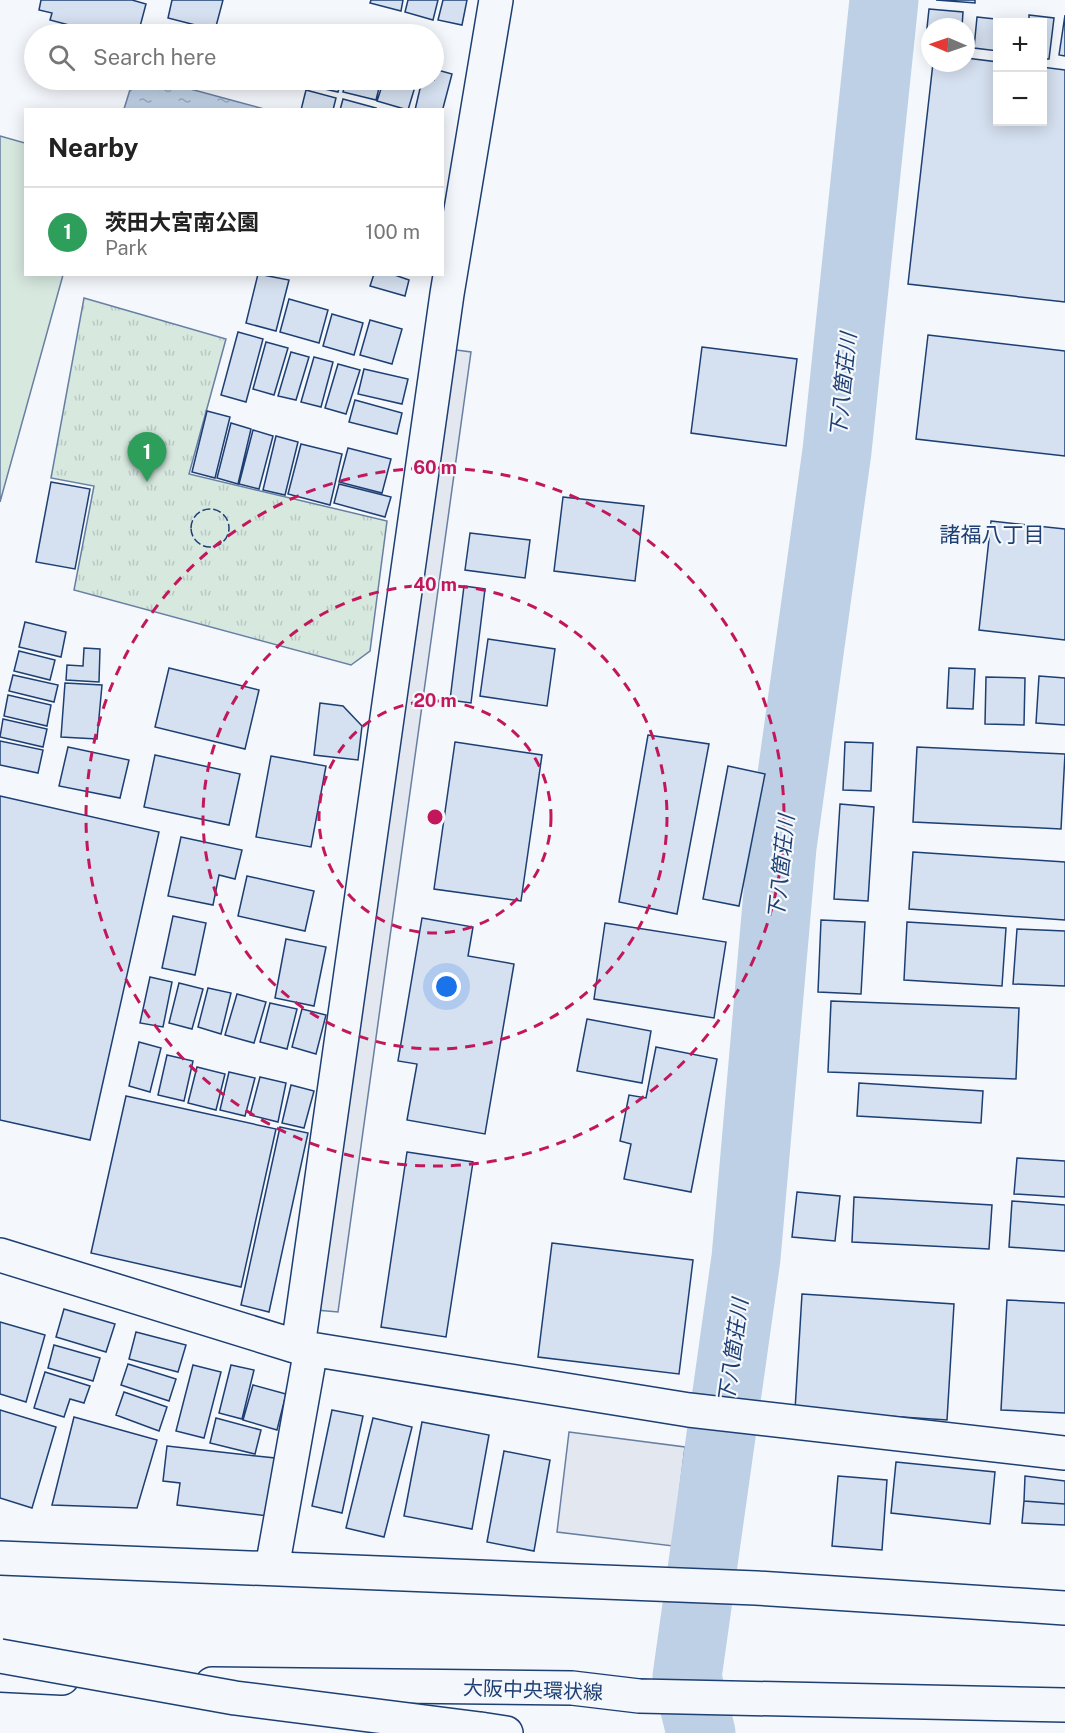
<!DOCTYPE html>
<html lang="en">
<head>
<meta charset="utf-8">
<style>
  :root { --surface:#fff; --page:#f6f6f6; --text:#222; --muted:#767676; --line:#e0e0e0; --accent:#0b8043 }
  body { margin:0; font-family:"Public Sans","Noto Sans JP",sans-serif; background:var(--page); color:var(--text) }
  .controls { position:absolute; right:18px; top:18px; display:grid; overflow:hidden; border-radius:0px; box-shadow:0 3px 15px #0003 }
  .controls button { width:54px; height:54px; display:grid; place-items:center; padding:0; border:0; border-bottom:2px solid var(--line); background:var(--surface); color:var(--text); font:30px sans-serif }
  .compass { position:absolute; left:921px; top:18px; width:54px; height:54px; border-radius:50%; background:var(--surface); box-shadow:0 3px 15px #0003; rotate:272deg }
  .you { position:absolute; left:447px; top:987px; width:21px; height:21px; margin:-15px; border:4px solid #fff; border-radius:50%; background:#1a73e8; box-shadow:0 0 0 9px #1a73e833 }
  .badge { display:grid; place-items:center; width:39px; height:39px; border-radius:50%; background:var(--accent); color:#fff; font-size:20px; font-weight:700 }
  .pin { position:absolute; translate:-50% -50px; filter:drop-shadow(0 2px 3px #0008) }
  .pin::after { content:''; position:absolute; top:32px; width:21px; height:18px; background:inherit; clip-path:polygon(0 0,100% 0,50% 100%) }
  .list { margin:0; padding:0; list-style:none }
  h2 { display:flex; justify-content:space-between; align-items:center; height:78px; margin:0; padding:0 24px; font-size:26px }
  h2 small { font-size:20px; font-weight:400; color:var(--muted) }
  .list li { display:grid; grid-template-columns:39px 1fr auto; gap:18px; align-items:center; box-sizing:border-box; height:90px; padding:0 24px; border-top:2px solid var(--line) }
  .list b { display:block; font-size:22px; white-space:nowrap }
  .list p { margin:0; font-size:20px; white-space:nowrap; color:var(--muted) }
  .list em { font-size:20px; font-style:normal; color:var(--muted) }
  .icon { flex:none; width:33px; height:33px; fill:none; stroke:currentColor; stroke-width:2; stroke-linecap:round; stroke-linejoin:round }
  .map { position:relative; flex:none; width:1065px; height:1733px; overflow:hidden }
  .search { position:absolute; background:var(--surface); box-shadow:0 3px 15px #0003; left:24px; top:24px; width:420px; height:66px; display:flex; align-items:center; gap:15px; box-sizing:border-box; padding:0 21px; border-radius:33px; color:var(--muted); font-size:22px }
  .panel { position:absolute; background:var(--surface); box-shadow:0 3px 15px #0003; left:24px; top:108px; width:420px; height:168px; border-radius:0px }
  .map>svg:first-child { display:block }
  .grass { fill:#d7e8df; stroke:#687fa3; stroke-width:1.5 }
  .park { fill:url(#park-tufts); stroke:#687fa3; stroke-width:1.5 }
  .parking { fill:#e3e8f0; stroke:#687fa3; stroke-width:1.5 }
  .water { fill:url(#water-ripples); stroke:#687fa3; stroke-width:1.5 }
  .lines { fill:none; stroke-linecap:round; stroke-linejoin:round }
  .river { stroke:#bed0e5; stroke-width:69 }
  .building { fill:#d5e0f0; stroke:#1d3f73; stroke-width:1.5 }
  .minor-casing { stroke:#1d3f73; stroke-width:36 }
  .primary-casing { stroke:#1d3f73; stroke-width:36 }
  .motorway-casing { stroke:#1d3f73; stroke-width:36 }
  .minor { stroke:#f4f7fb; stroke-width:33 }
  .primary { stroke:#f4f7fb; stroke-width:33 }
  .motorway { stroke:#f4f7fb; stroke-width:33 }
  .motorway-bridge-casing { stroke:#1d3f73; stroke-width:36; stroke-linecap:butt }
  .motorway-bridge { stroke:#f4f7fb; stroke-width:33 }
  .fence { stroke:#1d3f73; stroke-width:1.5; stroke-dasharray:8 3; stroke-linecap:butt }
  .ring { fill:none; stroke:#c2185b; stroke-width:3; stroke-dasharray:10 8 }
  .labels { text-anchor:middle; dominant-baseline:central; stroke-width:4.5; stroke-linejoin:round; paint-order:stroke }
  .street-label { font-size:20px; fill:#1d3f73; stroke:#f4f7fb }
  .water-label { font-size:21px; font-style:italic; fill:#1d3f73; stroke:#f4f7fb }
  .neighbourhood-label { font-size:21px; fill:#1d3f73; stroke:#f4f7fb }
  .centre { fill:#c2185b; stroke:#f4f7fb; stroke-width:3 }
  .ring-label { font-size:18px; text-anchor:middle; font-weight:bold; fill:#c2185b; stroke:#f4f7fb; stroke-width:4.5; stroke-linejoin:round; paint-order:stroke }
</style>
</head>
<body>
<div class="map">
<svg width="1065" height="1733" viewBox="0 0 1065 1733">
  <defs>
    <pattern id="park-tufts" width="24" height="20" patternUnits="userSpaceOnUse" patternTransform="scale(1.5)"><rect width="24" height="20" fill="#d7e8df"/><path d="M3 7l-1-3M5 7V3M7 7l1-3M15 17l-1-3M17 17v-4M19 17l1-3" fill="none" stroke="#b8c8c3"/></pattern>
    <pattern id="water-ripples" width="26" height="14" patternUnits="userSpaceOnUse" patternTransform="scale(1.5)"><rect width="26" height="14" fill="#bed0e5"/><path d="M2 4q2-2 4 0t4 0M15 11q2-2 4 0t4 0" fill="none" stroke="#9aaabe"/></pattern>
  </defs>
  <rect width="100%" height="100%" fill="#f4f7fb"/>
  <path class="grass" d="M0 136 25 143 26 274 63 275 0 502Z"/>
  <path class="park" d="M84 298 226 339 189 474 387 521 370 651 351 665 74 590 94 486 51 478Z"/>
  <path class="parking" d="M449 349 471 352 338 1312 316 1310Z
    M569 1432 685 1447 673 1546 557 1532Z"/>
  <path class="water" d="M133 80H157L264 109H124Z"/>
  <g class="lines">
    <path class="river" d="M701 1733 687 1677 746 1258 782 847 837 451 884 0"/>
  </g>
  <path class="building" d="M41 0H132L146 4 138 34H103L50 20 52 13 39 10Z
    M172 0H223L215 30 168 18Z
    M371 0H403L401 11 370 3Z
    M408 0H438L433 20 405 12Z
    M443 0H467L462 25 438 20Z
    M936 0H975V3Z
    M929 9 963 12 962 27H930V48L925 47Z
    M1029 15 1054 18 1049 59H1042V22H1029Z
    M1065 15V56L1059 55Z
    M977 17 1014 21 998 22V51L974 48Z
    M172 25 213 34H170Z
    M966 58 998 62V122H1042V67L1065 70V302L908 284 933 63H966Z
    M434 69 452 74 442 112V110H415L422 80H434Z
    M308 80H341L338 92 307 85Z
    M346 80H381L376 100 343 92Z
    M384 80H417L408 110 377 101Z
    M306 90 336 98 333 110H301Z
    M343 99 376 108 375 110H340Z
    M258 274 289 280 276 331 246 323Z
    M374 274H392L409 280 405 296 370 286Z
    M289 299 328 310 319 343 280 332Z
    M332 314 363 323 354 355 323 346Z
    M370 320 402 329 392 364 360 355Z
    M238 332 263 339 246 402 221 395Z
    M928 335 1065 351V456L916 439Z
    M266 342 288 348 274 395 253 389Z
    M702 347 797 359 786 446 691 433Z
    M291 352 309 357 296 400 278 396Z
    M314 357 333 362 321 407 301 402Z
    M338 364 360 370 346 414 325 408Z
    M364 369 408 379 402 404 358 394Z
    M355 400 402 413 397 434 349 422Z
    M207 411 230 417 215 478 192 472Z
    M231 423 251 429 238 484 217 478Z
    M253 430 273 436 259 489 239 484Z
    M276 436 298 442 285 495 263 490Z
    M301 444 342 454 330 505 288 494Z
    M348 448 391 459 382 493 339 482Z
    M51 482 90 489 75 569 36 562Z
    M339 484 391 497 385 517 334 503Z
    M563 497 644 506 635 581 554 571Z
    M991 521 1065 529V640L979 630Z
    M470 533 530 540 525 578 465 570Z
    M464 586 485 589 471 703 450 700Z
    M25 622 66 632 61 657 19 647Z
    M488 639 555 649 547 706 480 696Z
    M84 648 100 649 99 682 66 680 67 665 83 666Z
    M19 651 55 660 50 680 14 671Z
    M169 668 259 690 245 749 155 727Z
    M949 668 975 669 973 709 947 708Z
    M13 675 58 685 54 702 9 691Z
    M1039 676 1065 678V725L1036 723Z
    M986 677 1025 678 1024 725 985 724Z
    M65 683 102 685 97 739 61 737Z
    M8 695 51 705 47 726 4 716Z
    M320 703 343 706 362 726 358 760 314 755Z
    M3 719 47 729 43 747 0 737Z
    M648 735 709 744 677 914 619 902Z
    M0 741 43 750 38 773 0 765Z
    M455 742 542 755 521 901 434 889Z
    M845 742 873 743 871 791 843 790Z
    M68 747 129 760 120 798 59 786Z
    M917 747 1065 754 1061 829 913 822Z
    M155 755 240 774 229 825 144 807Z
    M271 756 326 766 311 847 256 837Z
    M728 766 765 774 739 906 703 899Z
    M0 796 159 832 90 1140 0 1120Z
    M840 804 874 807 868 901 834 899Z
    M181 837 242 850 235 879 219 875 213 905 168 896Z
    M913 852 1065 862V920L909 909Z
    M247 876 314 891 305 931 238 916Z
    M173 916 206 923 195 975 162 968Z
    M422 918 473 927 468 956 514 964 485 1134 407 1120 417 1064 398 1061Z
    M821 920 865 922 861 994 818 992Z
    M907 922 1006 928 1002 986 904 980Z
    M605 923 726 942 714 1018 594 999Z
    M1017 929 1065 931V986L1013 984Z
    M286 939 326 947 314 1006 275 998Z
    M150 977 172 982 163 1027 140 1023Z
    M179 983 203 989 192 1029 169 1023Z
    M208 988 231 993 221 1034 198 1027Z
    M237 994 266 1002 254 1043 225 1035Z
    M831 1001 1019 1008 1016 1079 828 1072Z
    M270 1003 297 1009 287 1049 260 1042Z
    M302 1009 326 1015 316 1054 292 1047Z
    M587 1019 651 1031 642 1083 577 1071Z
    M139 1042 161 1048 150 1092 129 1086Z
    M656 1047 717 1059 691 1192 624 1179 631 1144 620 1141 629 1095 646 1098Z
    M167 1055 193 1061 184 1101 158 1095Z
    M197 1067 225 1074 216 1110 188 1103Z
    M229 1072 255 1078 245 1116 220 1110Z
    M260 1077 286 1083 278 1122 250 1115Z
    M859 1083 983 1091 981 1123 857 1116Z
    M291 1085 314 1091 304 1128 282 1123Z
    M126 1096 276 1129 241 1287 91 1253Z
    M280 1127 308 1133 269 1312 241 1305Z
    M407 1152 473 1162 446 1337 381 1327Z
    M1017 1158 1065 1161V1197L1014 1194Z
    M797 1192 840 1196 835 1241 792 1237Z
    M854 1197 992 1205 989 1249 852 1242Z
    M1012 1201 1065 1205V1251L1009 1247Z
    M552 1243 693 1260 679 1374 538 1357Z
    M802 1294 954 1304 947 1420 795 1410Z
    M1007 1300 1065 1303V1413L1001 1410Z
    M64 1309 115 1324 106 1352 56 1337Z
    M0 1322 45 1335 26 1402 0 1394Z
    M136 1332 186 1345 178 1372 129 1359Z
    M54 1345 100 1358 93 1381 48 1368Z
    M128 1364 176 1379 169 1401 121 1385Z
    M193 1365 221 1372 204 1438 176 1431Z
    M231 1365 254 1370 242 1419 219 1413Z
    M45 1372 90 1386 84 1403 70 1399 64 1417 34 1408Z
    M253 1385 286 1394 277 1430 243 1420Z
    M124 1392 167 1407 159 1431 116 1415Z
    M0 1410 56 1427 32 1508 0 1498Z
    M332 1410 363 1416 342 1513 312 1506Z
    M74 1417 157 1440 137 1508 52 1505Z
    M216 1418 261 1430 255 1454 210 1443Z
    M373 1418 412 1427 384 1537 346 1528Z
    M422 1422 489 1435 472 1529 404 1516Z
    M167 1446 275 1458 268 1516 177 1505 180 1483 163 1481Z
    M504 1451 550 1460 534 1551 487 1542Z
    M896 1462 995 1472 990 1524 891 1513Z
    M838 1476 887 1480 882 1550 832 1546Z
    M1025 1476 1065 1481V1504L1024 1501Z
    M1024 1501 1065 1504V1525L1022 1523Z"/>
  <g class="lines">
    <g class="minor-casing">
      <path id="minor" d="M0 1255 298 1347 689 1410 1065 1453
        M298 1347 447 294 496 0
        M272 1568 311 1349"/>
    </g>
    <g class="primary-casing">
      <path id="primary" d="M0 1558 756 1588 1065 1608
        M0 1675 62 1678
        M212 1684 572 1688 639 1696 1065 1705"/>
    </g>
    <g class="motorway-casing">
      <path id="motorway" d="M480 1729 506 1733"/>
    </g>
    <use href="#minor" class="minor"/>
    <use href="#primary" class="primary"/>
    <use href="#motorway" class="motorway"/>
    <g class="motorway-bridge-casing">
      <path id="motorway-bridge" d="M0 1656 235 1698 480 1729"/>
    </g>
    <use href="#motorway-bridge" class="motorway-bridge"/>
    <path class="fence" d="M191 528a19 19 0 1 1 38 0a19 19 0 1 1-38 0Z"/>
  </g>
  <g class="ring">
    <circle cx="435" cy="817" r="116"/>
    <circle cx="435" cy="817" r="232"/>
    <circle cx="435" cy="817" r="349"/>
  </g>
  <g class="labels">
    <g class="street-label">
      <text transform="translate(533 1690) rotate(2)">大阪中央環状線</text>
    </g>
    <g class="water-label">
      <text transform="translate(843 385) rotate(-84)">下八箇荘川</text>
      <text transform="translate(781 867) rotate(-84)">下八箇荘川</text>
      <text transform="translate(733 1351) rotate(-82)">下八箇荘川</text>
    </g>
    <g class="neighbourhood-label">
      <text x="992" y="534">諸福八丁目</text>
    </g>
  </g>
  <circle cx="435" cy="817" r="9" class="centre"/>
  <g class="ring-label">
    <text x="435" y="474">60 m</text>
    <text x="435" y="591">40 m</text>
    <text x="435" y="707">20 m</text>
  </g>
</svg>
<div class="controls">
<button>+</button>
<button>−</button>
</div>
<svg class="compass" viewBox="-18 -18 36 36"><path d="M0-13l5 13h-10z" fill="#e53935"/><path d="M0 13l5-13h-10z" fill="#767676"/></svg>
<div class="you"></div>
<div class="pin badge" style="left:147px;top:482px;background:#2e9e5b">1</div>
<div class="search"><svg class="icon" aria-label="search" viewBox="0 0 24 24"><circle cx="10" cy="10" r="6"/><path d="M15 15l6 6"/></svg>Search here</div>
<section class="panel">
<h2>Nearby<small></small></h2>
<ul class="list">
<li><span class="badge" style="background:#2e9e5b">1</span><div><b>茨田大宮南公園</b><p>Park</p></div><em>100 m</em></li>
</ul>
</section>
</div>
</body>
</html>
